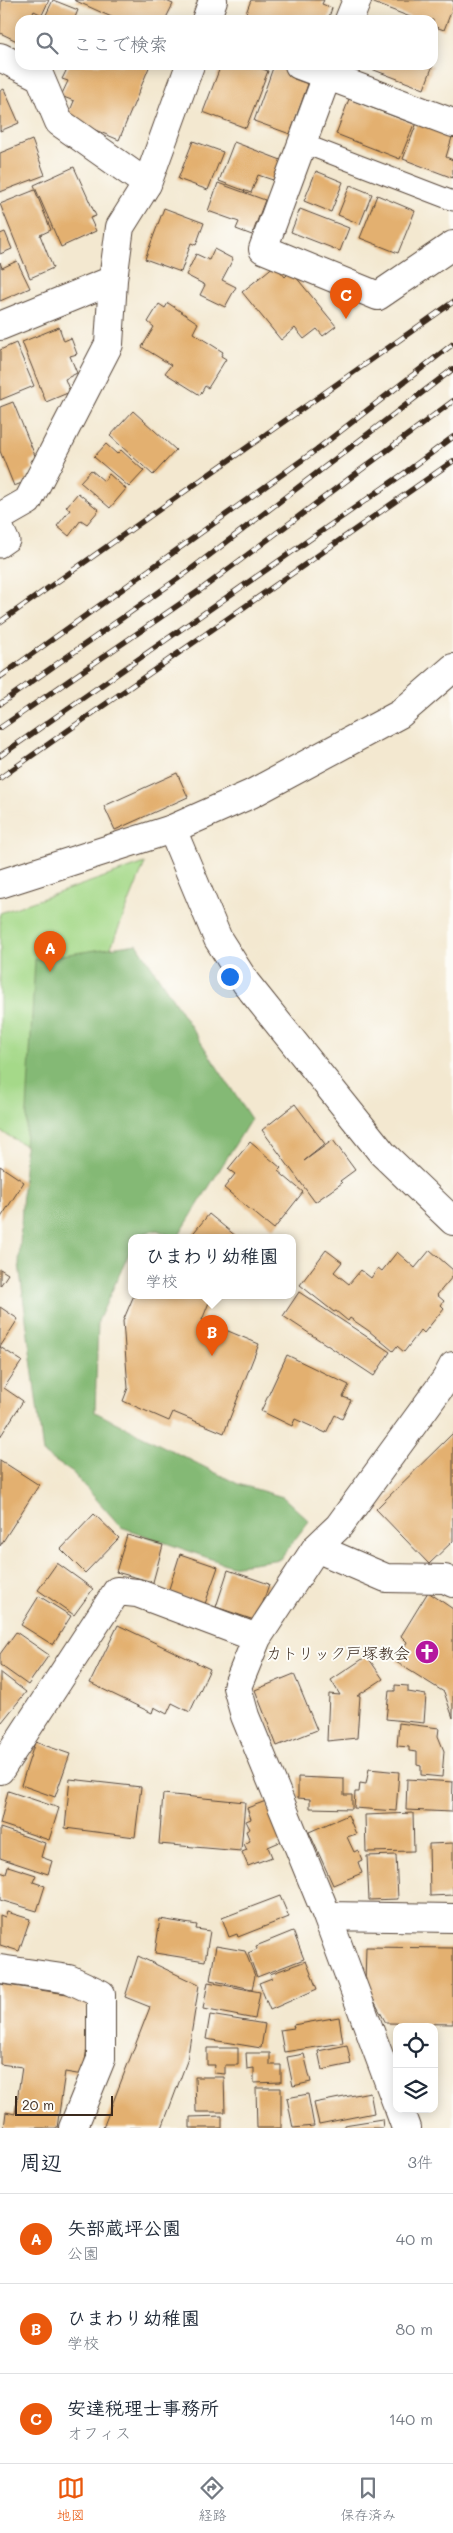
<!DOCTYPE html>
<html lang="ja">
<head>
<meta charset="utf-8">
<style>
  :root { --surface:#fff; --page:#f2f2f3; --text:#1f2937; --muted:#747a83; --line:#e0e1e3; --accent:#ea580c }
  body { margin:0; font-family:Mali,"Klee One",sans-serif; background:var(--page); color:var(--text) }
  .controls { position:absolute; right:15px; bottom:15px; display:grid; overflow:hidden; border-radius:10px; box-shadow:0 2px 12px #0003 }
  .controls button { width:45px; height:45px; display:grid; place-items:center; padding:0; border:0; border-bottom:1px solid var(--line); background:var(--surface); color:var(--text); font:25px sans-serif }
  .scale { position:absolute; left:15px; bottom:12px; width:98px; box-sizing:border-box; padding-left:5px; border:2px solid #3b2a1e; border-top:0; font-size:14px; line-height:18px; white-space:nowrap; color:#3b2a1e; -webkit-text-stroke:4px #fdfcf7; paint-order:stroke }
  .you { position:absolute; left:229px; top:976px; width:18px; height:18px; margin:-12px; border:4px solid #fff; border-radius:50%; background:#1a73e8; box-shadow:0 0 0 8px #1a73e833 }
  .badge { display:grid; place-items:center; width:32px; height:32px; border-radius:50%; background:var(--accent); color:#fff; font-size:16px; font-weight:700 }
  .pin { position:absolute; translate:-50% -41px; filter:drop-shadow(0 1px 2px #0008) }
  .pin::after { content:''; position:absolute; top:26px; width:18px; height:15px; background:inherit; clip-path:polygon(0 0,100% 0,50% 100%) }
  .popup { position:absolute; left:128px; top:1234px; width:168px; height:65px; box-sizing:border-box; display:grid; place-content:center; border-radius:10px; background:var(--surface); filter:drop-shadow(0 1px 4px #0005); font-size:16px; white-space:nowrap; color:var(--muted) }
  .popup b { font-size:19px; color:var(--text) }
  .popup::after { content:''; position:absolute; left:50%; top:100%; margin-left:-10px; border:10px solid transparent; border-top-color:var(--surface) }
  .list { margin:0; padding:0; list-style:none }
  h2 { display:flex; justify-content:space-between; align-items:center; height:65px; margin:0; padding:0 20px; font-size:21px }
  h2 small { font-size:16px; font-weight:400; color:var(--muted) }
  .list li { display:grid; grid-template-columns:32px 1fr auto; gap:15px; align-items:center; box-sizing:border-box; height:90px; padding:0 20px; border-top:1px solid var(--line) }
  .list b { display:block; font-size:19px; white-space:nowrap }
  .list p { margin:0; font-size:16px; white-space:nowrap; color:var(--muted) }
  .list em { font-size:16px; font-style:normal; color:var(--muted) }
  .icon { flex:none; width:28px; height:28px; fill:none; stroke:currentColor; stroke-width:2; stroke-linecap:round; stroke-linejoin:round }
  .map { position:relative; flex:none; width:453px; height:2128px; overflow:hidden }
  .search { position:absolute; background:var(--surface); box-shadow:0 2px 12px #0003; left:15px; right:15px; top:15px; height:55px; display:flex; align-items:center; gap:12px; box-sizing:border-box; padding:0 18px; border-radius:15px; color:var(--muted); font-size:19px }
  .sheet { height:335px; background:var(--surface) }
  nav { display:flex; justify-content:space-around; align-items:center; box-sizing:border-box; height:70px; border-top:1px solid var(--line); background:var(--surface); font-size:14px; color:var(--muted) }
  nav a { display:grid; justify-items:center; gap:2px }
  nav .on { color:var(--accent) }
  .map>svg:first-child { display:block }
  .green { fill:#a5d989; stroke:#708254 }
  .forest { fill:#84b975; stroke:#60724a }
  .building { fill:#e3b06f }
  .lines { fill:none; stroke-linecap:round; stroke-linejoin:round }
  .service-casing { stroke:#574639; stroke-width:21 }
  .minor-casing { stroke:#574639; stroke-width:30 }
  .tertiary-casing { stroke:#574639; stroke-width:30 }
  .service { stroke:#fff; stroke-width:19 }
  .minor { stroke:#fff; stroke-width:28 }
  .tertiary { stroke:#fff; stroke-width:28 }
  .rail-casing { stroke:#3b2a1e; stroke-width:5.5 }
  .rail { stroke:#fdfcf7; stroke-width:4; stroke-dasharray:11; stroke-linecap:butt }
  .labels { text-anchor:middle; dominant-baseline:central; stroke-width:4; stroke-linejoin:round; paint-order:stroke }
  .poi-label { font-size:16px; fill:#3b2a1e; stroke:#fdfcf7; text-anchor:end }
</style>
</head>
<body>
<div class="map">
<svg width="453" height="2128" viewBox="0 0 453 2128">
  <rect width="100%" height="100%" fill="#fdfcf7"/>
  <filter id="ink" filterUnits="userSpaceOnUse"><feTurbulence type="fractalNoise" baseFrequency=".02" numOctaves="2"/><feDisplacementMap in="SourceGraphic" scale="10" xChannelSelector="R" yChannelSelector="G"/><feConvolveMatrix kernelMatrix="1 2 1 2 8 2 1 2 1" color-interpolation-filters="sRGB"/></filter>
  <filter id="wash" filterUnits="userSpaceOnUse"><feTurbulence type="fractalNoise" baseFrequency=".0096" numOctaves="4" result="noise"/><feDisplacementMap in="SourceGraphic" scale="20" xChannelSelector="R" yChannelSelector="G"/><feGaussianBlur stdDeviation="1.12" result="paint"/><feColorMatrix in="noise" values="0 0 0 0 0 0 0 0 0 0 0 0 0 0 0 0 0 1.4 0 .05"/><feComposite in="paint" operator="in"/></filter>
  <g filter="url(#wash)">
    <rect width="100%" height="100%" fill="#f3e8d0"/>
    <path class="green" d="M145 863 77 1031 51 1160 0 1131V913Z"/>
    <path class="forest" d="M137 944 251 1119 178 1237H173L157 1230 132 1237V1247L98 1321 95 1412 238 1484 283 1497 309 1521 280 1559 231 1566 121 1527 73 1473 43 1453 19 1264 35 959Z"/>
    <g id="blocks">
      <path class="building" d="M1 0H49L42 15 34 11 30 20H20L19 42 0 33Z
        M53 0 78 10 74 20 44 19Z
        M74 0H164L173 4 165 20H118Z
        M251 0H324L322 4 332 8 328 20H265L246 13Z
        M366 0H453V7L444 30 433 26V20H418Z
        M69 65H150L119 140 67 118 74 101 61 96 68 81 62 79Z
        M221 65H252L268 71 246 128 203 112Z
        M274 65H283L297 71 294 79 308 84 290 134 254 121Z
        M361 65H433L424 89Z
        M4 89 19 123 0 131V91Z
        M349 99 414 124 400 159 336 134Z
        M418 120 453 134 446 157 453 160V178L403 159Z
        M32 140 45 175 0 192V153Z
        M193 141 223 152 208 190 178 179Z
        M234 142 281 160 273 180 258 175 251 193 219 181Z
        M74 167 96 216 90 218 96 231 61 247 34 185Z
        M316 171 343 182 331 212 304 201Z
        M218 183 265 200 252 235 236 229 239 222 208 211Z
        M350 185 372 194 360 224 338 215Z
        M35 190 51 230 40 235 53 268 30 278 0 204Z
        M377 195 415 211 398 253 360 238Z
        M164 208 204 223 196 245 191 243 181 272 145 259Z
        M300 209 349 228 340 251 291 232Z
        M5 232 12 249 0 254V234Z
        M214 249 233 259 222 280 236 287 225 307 200 295 205 285 186 275 196 254 209 260Z
        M17 261 30 288 0 301V262L2 268Z
        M275 265 285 277 291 271 336 326 323 336 317 329 304 339 295 328 281 340 242 292Z
        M168 303 198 323 193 333 223 352 221 356 226 359 208 388 205 386 200 395 165 373 171 365 142 347 154 327 148 322 159 304 165 308Z
        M59 327 64 341 71 338 77 354 70 356 77 373 65 379 70 392 46 402 22 342Z
        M16 343 34 386 0 400V350Z
        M13 402 36 458 30 461 33 469 25 473 27 481 14 486 0 451V407Z
        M133 411 176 450 153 475 110 436Z
        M106 444 117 454 121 450 144 471 129 487 94 457Z
        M91 470 104 481 109 474 126 489 110 508 80 482Z
        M78 493 99 510 87 524 81 520 69 536 57 526 70 510 66 507Z
        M177 773 188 797 115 830 104 806Z
        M295 1104 325 1144 304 1161 333 1140 355 1170 340 1181 342 1183 315 1202 262 1130Z
        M250 1142 281 1168 278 1171 303 1192 274 1229 224 1188 235 1174 228 1169Z
        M0 1166 24 1182 0 1219Z
        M209 1214 237 1237H190Z
        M326 1250 342 1262 334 1272 349 1284 361 1270 371 1278 378 1268 382 1271 397 1252 415 1268 430 1250 453 1270V1276L437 1295 444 1301 441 1305 444 1308 424 1333 421 1330 404 1352 397 1346 393 1351 369 1331 350 1318 348 1321 336 1311 334 1312 300 1285Z
        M0 1269 8 1274 0 1286Z
        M299 1292 390 1352 374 1376 283 1316Z
        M134 1295H212L202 1320 259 1344 224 1433 173 1412 169 1421 123 1401 128 1388 123 1321Z
        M0 1307 18 1319 0 1347Z
        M0 1347 22 1361 4 1388 23 1401 0 1437Z
        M287 1355 349 1385 343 1397 351 1400 342 1419 335 1415 326 1433 295 1419 292 1426 261 1411Z
        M453 1433V1541L429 1564 376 1509Z
        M0 1460 39 1485 0 1546Z
        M94 1514 119 1538 85 1573 61 1549Z
        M127 1535 163 1545 153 1582 116 1572Z
        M180 1554 218 1567 205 1604 168 1592Z
        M57 1563 93 1589 74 1615 38 1590Z
        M228 1570 269 1584 257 1621 216 1607Z
        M428 1592 453 1609V1718L444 1692 396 1662 407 1642 401 1636Z
        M39 1596 71 1616 53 1645 21 1625Z
        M118 1625 210 1669 190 1712 172 1703 167 1714 154 1707 152 1713 90 1683Z
        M16 1632 49 1655 28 1685 0 1665V1654Z
        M367 1656 383 1679 357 1696H360L357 1738 327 1741 329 1694 340 1695 331 1680Z
        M0 1672 26 1692 2 1722 0 1720Z
        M294 1674 317 1730 277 1746 255 1690Z
        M395 1685 408 1686V1692L426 1695 424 1723 386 1719 389 1691H395Z
        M399 1723 439 1728 438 1736 444 1751 442 1777 421 1775V1766L417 1765V1752L409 1751V1747L397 1746Z
        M35 1742 70 1754 55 1797 21 1785Z
        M369 1769 399 1772 396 1811 354 1808 355 1792H359L360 1783 366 1784Z
        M298 1777 344 1779V1795H352V1809L310 1808V1799L298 1798Z
        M70 1779 141 1787 135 1837 65 1828Z
        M407 1779 453 1782 452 1812 406 1810Z
        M8 1791 59 1808 49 1840 0 1824Z
        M163 1794 245 1802 241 1851 159 1844Z
        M266 1801 282 1841 268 1847 272 1857 248 1866 242 1852 247 1850 244 1844 250 1841 246 1831 250 1829 246 1821 251 1819 247 1808Z
        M413 1813 414 1851 366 1852 365 1815Z
        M348 1815 356 1834 347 1837 354 1852 358 1850 362 1860 358 1862 362 1873 333 1885 309 1832Z
        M0 1828 45 1843 41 1857 52 1861 48 1874 0 1858Z
        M453 1843V1895L430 1896 429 1844Z
        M396 1855 398 1899 369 1900 367 1856Z
        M8 1866 36 1875 33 1882 45 1886 37 1911 0 1900V1872L6 1874Z
        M280 1896 289 1917 238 1937 237 1934 229 1937 222 1918Z
        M7 1912 30 1919 19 1951 0 1945V1915L5 1917Z
        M160 1919 197 1925 196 1929 210 1931 205 1961 155 1953Z
        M293 1931 304 1959 257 1977 248 1953 257 1949 256 1946Z
        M216 1946 245 1951 255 1976 252 1989 210 1980Z
        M366 1947 453 1948V2024L386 2023 365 1984Z
        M138 1956 199 1985 187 2061 162 2128H103L150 2007 125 1997Z
        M306 1961 317 1989 270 2010 259 1983 272 1978 270 1974Z
        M208 1982 260 1992 255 2019 203 2009Z
        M0 1984 94 1998 83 2075 65 2072 57 2128H4L6 2112 15 2114 22 2067 0 2064Z
        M210 2015 265 2024 261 2048 206 2039Z
        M339 2017 343 2043 284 2052 280 2030 294 2028 293 2025Z
        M347 2045 351 2064 322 2070 318 2051Z
        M207 2048H238V2065H225V2074L214 2073 215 2065H207Z
        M246 2053H270V2065H281V2082L254 2083V2068L247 2069Z
        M304 2054 311 2082 293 2086 287 2057Z
        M195 2077H224L225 2112H196Z
        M256 2088H281V2128H257Z
        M370 2092 374 2113 319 2124 314 2103Z
        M308 2094 314 2126 293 2128 287 2098Z
        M222 2116V2128H190V2117Z
        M382 2119 383 2128H344V2125Z"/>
    </g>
  </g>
  <g filter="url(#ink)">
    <use href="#blocks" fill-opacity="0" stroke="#574639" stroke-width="1"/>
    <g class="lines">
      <g class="service-casing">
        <path id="service" d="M302 143 453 201
          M0 519 10 541 0 548"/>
      </g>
      <g class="minor-casing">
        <path id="minor" d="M349 20 357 0
          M0 57 40 77 59 122 147 184 120 227 113 280 109 344 28 501 0 517
          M299 65 453 123
          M331 65 263 249 378 296 453 245
          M0 326 113 280
          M172 829 218 939 246 983 383 1154 453 1221
          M316 1548 386 1578 445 1579 453 1583
          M0 1770 117 1591 137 1593 257 1638
          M327 1916 453 1918
          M0 1969 69 1979 101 1994V2059L73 2128
          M397 2104 327 1916 245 1716 237 1687 257 1638 316 1548 339 1526 446 1379 453 1366
          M399 2109 406 2128"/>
      </g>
      <g class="tertiary-casing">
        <path id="tertiary" d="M206 20 213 0
          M147 184 190 65
          M0 884 172 829 251 794 400 714 453 668"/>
      </g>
      <use href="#service" class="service"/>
      <use href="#minor" class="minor"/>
      <use href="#tertiary" class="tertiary"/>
      <g class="rail-casing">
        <path id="rail" d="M0 622 453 302
          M0 677 316 450 453 344
          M0 704 186 573 453 369
          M0 728 203 588 453 401
          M0 756 406 472 453 437
          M0 778 453 461"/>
      </g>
      <use href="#rail" class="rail"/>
    </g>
  </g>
  <defs>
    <g id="church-disc" transform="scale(1.25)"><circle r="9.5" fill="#b5179e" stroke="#fdfcf7"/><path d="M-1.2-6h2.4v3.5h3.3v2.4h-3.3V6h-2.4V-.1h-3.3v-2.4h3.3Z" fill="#fff"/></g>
  </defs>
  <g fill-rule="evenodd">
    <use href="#church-disc" x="427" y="1652"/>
  </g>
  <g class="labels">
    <g class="poi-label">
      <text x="410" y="1652">カトリック戸塚教会</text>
    </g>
  </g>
</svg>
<div class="controls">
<button><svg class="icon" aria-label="locate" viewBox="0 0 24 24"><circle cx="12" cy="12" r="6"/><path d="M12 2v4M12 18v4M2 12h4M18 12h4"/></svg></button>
<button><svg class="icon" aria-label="layers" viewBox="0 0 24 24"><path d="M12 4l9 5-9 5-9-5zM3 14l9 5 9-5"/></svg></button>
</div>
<div class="scale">20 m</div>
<div class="you"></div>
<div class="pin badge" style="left:50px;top:972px">A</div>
<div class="pin badge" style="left:212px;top:1356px">B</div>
<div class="popup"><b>ひまわり幼稚園</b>学校</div>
<div class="pin badge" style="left:346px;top:319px">C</div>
<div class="search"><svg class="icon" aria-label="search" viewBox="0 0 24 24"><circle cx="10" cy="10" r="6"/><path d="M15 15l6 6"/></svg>ここで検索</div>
</div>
<section class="sheet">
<h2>周辺<small>3件</small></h2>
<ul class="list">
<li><span class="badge">A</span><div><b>矢部蔵坪公園</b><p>公園</p></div><em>40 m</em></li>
<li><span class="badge">B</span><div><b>ひまわり幼稚園</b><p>学校</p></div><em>80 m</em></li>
<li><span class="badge">C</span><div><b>安達税理士事務所</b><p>オフィス</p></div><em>140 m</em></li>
</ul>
</section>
<nav>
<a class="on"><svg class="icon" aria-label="map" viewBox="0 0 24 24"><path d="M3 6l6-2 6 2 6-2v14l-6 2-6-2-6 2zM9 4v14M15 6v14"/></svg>地図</a>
<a><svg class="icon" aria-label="directions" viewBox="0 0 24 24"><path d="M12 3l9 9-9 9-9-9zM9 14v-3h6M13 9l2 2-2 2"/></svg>経路</a>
<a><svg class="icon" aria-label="saved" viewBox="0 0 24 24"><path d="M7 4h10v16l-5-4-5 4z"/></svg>保存済み</a>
</nav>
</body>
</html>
